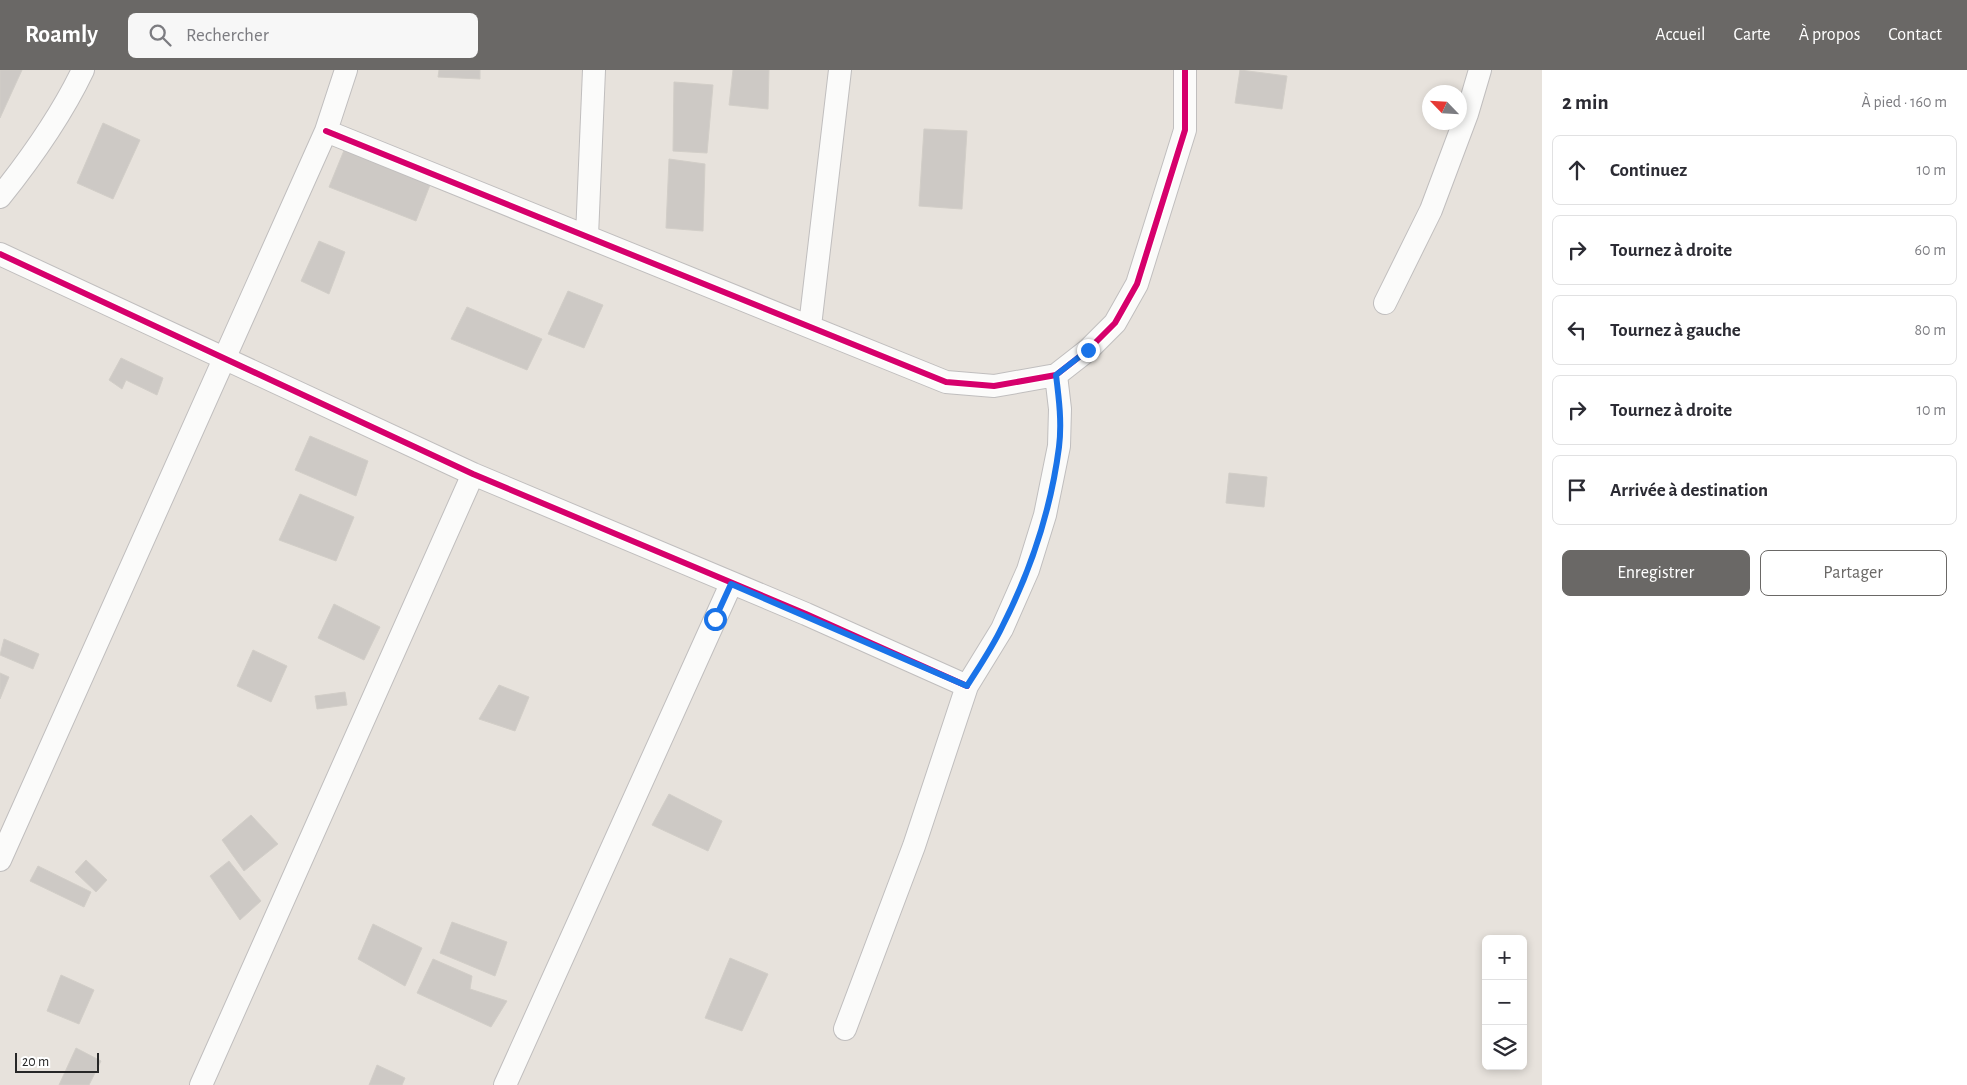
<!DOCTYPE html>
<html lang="fr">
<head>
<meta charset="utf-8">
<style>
  :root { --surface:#fff; --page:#f7f7f7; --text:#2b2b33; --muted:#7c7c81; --line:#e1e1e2; --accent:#6a6866 }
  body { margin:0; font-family:"Alegreya Sans",sans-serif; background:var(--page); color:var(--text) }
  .controls { position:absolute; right:15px; bottom:15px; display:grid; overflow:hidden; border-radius:8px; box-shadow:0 2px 8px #0003 }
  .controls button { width:45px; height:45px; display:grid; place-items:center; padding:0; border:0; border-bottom:1px solid var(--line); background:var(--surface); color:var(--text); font:25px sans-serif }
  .compass { position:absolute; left:1422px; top:15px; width:45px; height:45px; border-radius:50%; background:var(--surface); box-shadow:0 2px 8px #0003; rotate:295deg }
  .scale { position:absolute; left:15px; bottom:12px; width:84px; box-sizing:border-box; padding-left:5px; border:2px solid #272727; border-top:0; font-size:14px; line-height:18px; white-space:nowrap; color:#272727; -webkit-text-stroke:4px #fff; paint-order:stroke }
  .stop { position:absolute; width:15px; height:15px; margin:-11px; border:4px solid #1a73e8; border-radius:50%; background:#fff }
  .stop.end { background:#1a73e8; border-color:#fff; box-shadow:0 1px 5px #0008 }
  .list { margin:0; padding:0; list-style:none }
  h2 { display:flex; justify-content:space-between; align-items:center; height:65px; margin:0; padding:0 20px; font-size:21px }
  h2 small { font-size:16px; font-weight:400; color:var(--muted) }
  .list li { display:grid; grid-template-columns:32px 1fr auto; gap:15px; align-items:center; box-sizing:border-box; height:70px; margin:0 10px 10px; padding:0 10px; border:1px solid var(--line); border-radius:8px }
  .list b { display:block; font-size:19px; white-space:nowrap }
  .list em { font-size:16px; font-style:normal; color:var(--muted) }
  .actions { display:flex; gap:10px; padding:15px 20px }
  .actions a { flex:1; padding:11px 0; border:1px solid var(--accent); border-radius:8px; text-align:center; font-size:18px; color:var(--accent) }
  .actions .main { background:var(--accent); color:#fff }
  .icon { flex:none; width:28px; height:28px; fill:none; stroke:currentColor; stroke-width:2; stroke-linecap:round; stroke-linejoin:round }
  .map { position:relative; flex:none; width:1542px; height:1015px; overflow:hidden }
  header { display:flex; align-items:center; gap:30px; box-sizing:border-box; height:70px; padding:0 25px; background:var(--accent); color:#fff }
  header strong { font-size:24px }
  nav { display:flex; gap:28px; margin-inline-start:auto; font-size:18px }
  .search { width:350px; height:45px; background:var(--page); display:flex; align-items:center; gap:12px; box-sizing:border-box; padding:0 18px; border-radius:8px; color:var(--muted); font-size:19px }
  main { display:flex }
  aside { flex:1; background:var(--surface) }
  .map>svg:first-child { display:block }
  .building { fill:#cdc9c5; stroke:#d2cec8 }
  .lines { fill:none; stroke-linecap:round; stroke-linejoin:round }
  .minor-casing { stroke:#c0bebe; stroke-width:24 }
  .minor { stroke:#fbfbfa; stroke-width:22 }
  .cycleway-casing { stroke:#fff; stroke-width:9 }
  .cycleway { stroke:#d6006c; stroke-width:6 }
  .route { stroke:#1a73e8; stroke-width:6 }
</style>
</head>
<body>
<header>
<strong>Roamly</strong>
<div class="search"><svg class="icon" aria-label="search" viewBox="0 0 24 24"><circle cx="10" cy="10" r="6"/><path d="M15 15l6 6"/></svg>Rechercher</div>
<nav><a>Accueil</a><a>Carte</a><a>À propos</a><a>Contact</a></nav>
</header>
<main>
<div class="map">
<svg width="1542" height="1015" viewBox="0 0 1542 1015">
  <rect width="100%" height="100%" fill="#e7e2dc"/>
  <path class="building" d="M0 0H22L0 48Z
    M439 0H480V9L438 7Z
    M733 0H769L768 39 729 35Z
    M1240 0 1287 6 1282 39 1235 33Z
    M674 12 713 15 707 83 673 81Z
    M103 53 140 70 113 129 77 113Z
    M924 59 967 61 962 139 919 136Z
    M345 78 430 115 416 151 329 117Z
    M669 89 705 94 703 161 666 158Z
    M319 171 345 182 329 224 301 211Z
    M568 221 603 235 584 278 548 264Z
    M467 237 542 269 527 300 451 269Z
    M121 288 163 308 157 325 126 310 122 319 109 310Z
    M310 366 368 391 356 426 295 400Z
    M1229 403 1267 407 1264 437 1226 433Z
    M300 424 354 447 336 491 279 470Z
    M334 534 380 557 364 590 318 568Z
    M4 569 39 584 33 599 0 585Z
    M253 580 287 596 271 632 237 616Z
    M0 603 9 607 0 629Z
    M499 615 529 627 515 661 479 649Z
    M345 622 347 635 317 639 315 626Z
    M669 724 722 751 708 781 652 755Z
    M251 745 278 774 244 801 222 770Z
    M86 790 107 810 96 822 75 802Z
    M229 791 261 831 240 850 210 806Z
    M38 796 91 822 84 837 30 811Z
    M452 852 507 872 495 906 440 883Z
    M373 854 422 878 405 916 358 889Z
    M730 888 768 904 742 961 705 948Z
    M433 889 472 906 470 919 507 931 491 957 417 923Z
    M61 905 94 920 79 954 47 941Z
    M76 978 101 991 89 1015H59Z
    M377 995 405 1008 402 1015H369Z"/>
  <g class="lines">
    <g class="minor-casing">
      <path id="minor" d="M326 61 946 312 994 316 1056 305 1088 280 1115 253 1137 214 1185 60V0
        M0 127C32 87 61 46 83 0
        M587 166 594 0
        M0 184 473 404 806 544 967 616
        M1385 233 1431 140 1467 44 1480 0
        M810 256 840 0
        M0 790 326 61 346 0
        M845 959 914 776 967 616 1002 559 1028 500 1045 445 1059 376 1060 339 1056 305
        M201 1015 473 404
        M505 1015 731 514"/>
    </g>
    <use href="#minor" class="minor"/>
    <g class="cycleway-casing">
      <path id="cycleway" d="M326 61 946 312 994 316 1056 305 1088 280 1115 253 1137 214 1185 60V0
        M0 184 473 404 806 544 967 616"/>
    </g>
    <use href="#cycleway" class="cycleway"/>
  </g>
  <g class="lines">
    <path class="route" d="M715 549 731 514 967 616C979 597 992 578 1002 557 1030 502 1051 439 1059 377 1062 353 1059 329 1056 305L1088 280"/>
  </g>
</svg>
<div class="controls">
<button>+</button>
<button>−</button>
<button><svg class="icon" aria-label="layers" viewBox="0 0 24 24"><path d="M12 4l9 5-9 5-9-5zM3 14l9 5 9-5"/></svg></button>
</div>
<svg class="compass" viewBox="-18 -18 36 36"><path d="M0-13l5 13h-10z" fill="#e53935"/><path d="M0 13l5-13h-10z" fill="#7c7c81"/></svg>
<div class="scale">20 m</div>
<div class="stop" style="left:715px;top:549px"></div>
<div class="stop end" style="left:1088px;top:280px"></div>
</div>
<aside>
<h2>2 min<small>À pied · 160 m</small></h2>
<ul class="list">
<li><svg class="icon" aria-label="ahead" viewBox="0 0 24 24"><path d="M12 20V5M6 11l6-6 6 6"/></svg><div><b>Continuez</b></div><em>10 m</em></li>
<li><svg class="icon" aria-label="right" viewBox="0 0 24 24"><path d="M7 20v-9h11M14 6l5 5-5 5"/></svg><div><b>Tournez à droite</b></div><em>60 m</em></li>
<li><svg class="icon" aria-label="left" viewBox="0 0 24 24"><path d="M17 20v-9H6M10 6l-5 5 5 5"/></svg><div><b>Tournez à gauche</b></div><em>80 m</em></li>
<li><svg class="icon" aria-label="right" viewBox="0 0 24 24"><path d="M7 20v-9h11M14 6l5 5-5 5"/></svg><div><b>Tournez à droite</b></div><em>10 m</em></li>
<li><svg class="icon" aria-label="arrive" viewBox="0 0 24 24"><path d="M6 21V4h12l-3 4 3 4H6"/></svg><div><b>Arrivée à destination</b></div></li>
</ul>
<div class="actions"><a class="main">Enregistrer</a><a>Partager</a></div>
</aside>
</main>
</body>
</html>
